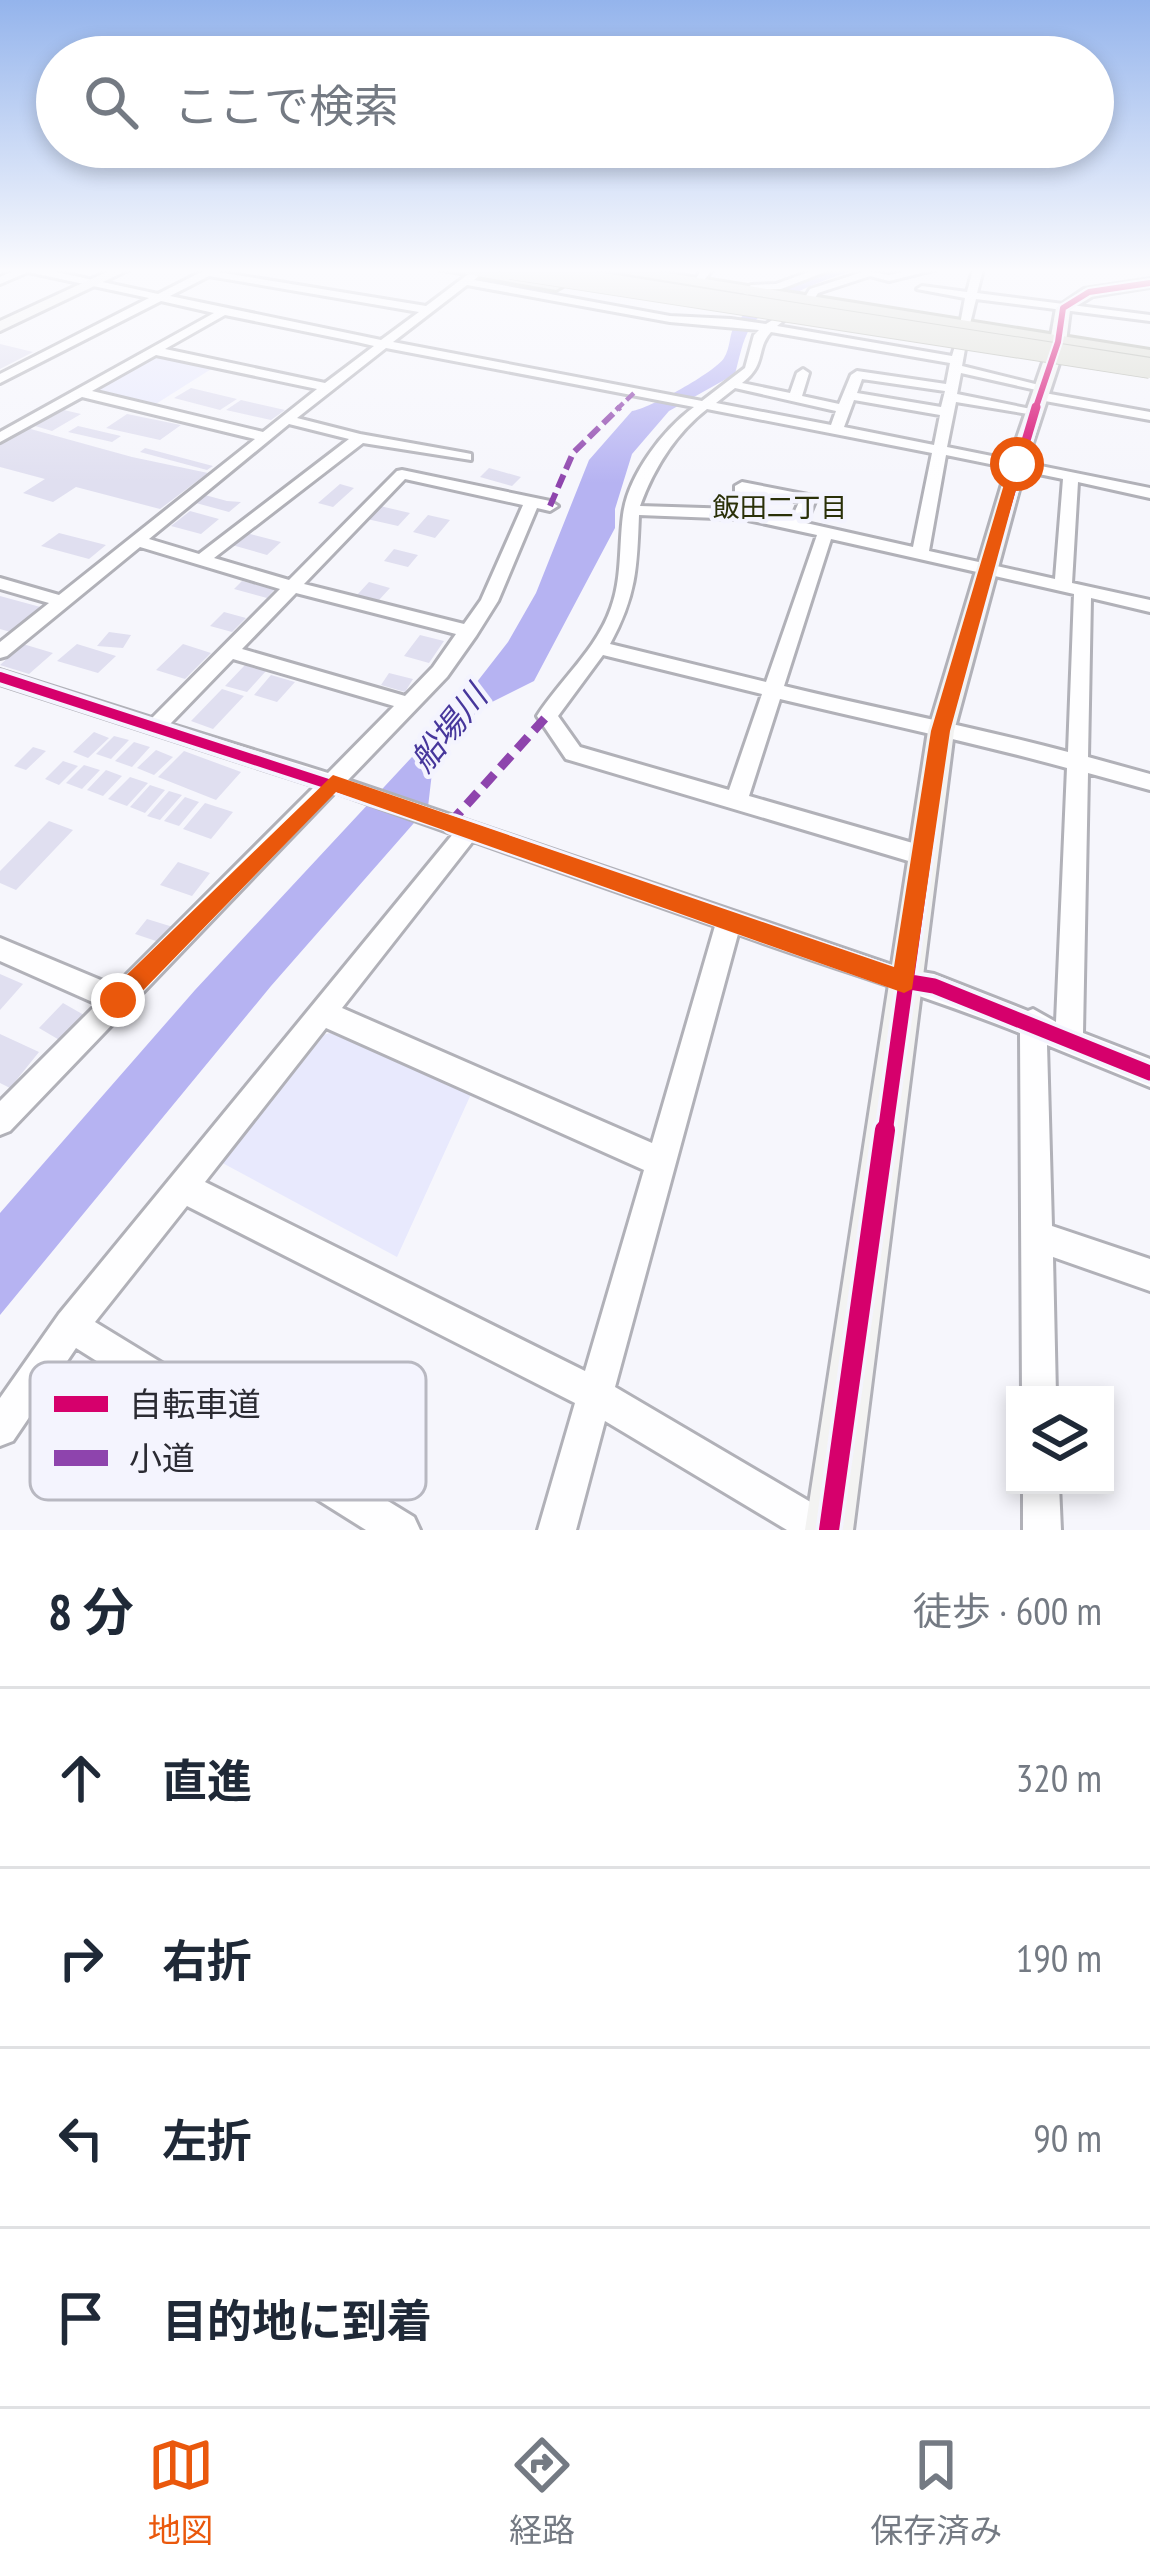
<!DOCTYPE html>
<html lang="ja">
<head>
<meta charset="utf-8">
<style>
  :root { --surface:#fff; --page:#f2f2f3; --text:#1f2937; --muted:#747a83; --line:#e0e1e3; --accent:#ea580c }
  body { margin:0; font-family:"PT Sans Narrow","Noto Sans JP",sans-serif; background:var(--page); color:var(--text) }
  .controls { position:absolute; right:36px; bottom:36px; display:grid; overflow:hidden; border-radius:0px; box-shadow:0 6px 18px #0003 }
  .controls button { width:108px; height:108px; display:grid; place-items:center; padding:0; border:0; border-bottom:3px solid var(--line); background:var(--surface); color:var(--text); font:60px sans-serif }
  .stop { position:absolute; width:36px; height:36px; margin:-27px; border:9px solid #ea580c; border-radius:50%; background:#fff }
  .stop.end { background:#ea580c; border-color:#fff; box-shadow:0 3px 12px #0008 }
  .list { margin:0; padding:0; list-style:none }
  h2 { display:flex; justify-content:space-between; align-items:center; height:156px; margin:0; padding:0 48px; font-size:51px }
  h2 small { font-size:39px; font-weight:400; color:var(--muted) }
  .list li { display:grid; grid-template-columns:78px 1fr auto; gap:36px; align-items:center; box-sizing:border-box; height:180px; padding:0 48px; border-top:3px solid var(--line) }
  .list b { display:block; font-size:45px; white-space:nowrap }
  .list em { font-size:39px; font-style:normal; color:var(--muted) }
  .icon { flex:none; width:66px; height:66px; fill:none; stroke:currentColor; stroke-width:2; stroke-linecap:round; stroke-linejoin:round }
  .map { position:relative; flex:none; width:1150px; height:1530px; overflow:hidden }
  .search { position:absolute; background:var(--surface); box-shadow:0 6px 18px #0003; left:36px; right:36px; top:36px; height:132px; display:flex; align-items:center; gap:30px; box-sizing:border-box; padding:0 42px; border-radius:66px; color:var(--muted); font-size:45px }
  .sheet { height:876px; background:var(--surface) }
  nav { display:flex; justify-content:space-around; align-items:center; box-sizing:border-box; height:168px; border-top:3px solid var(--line); background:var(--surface); font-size:33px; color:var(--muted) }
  nav a { display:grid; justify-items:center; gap:6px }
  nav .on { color:var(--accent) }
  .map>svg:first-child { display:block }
  .green { fill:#e8e9fd }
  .water { fill:#b6b3f2 }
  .building { fill:#e0dff0 }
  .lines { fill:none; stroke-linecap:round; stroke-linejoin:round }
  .street-casing { stroke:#b1b1b8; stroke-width:6 }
  .secondary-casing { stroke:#b1b1b8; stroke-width:6 }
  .highway-casing { stroke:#afb1a8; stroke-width:6 }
  .street { fill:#fefeff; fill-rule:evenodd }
  .secondary { fill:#f3f3f2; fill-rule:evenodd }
  .highway { fill:#dcddd3; fill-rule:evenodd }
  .highway-bridge-casing { stroke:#afb1a8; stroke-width:22; stroke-linecap:butt }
  .highway-bridge { stroke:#dcddd3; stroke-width:20 }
  .quiet-far2 { stroke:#8e44ad; stroke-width:4.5; stroke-dasharray:10 4.5; stroke-linecap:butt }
  .quiet-far1 { stroke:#8e44ad; stroke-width:6; stroke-dasharray:14 6; stroke-linecap:butt }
  .quiet { stroke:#8e44ad; stroke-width:9; stroke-dasharray:16 9; stroke-linecap:butt }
  .cycleway-far4-casing { stroke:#f4f4fe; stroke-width:10 }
  .cycleway-far3-casing { stroke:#f4f4fe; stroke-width:15 }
  .cycleway-far2-casing { stroke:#f4f4fe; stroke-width:18 }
  .cycleway-far1-casing { stroke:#f4f4fe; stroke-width:22 }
  .cycleway-casing { stroke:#f4f4fe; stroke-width:27 }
  .cycleway-far4 { stroke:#d6006c; stroke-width:6 }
  .cycleway-far3 { stroke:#d6006c; stroke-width:9 }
  .cycleway-far2 { stroke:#d6006c; stroke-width:10 }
  .cycleway-far1 { stroke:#d6006c; stroke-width:15 }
  .cycleway { stroke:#d6006c; stroke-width:20 }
  .route { fill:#ea580c }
  .labels { text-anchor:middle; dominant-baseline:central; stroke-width:9; stroke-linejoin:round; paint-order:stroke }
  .far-neighbourhood-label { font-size:27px; fill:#2a3008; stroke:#f4f4fe }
  .water-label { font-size:33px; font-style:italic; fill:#47379c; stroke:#f4f4fe }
  .key { fill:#f4f4fe; stroke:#b8b8c1; stroke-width:3 }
  .key-label { font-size:33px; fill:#2b2b33 }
</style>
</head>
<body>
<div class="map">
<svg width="1150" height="1530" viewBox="0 0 1150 1530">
  <rect width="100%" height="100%" fill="#f6f6fc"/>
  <path class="green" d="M153 354 216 366 151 407 93 392Z
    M330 1033 472 1092 397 1257 215 1159 316 1037Z"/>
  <path class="water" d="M839 269H858C828 278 766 300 750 328 742 341 739 360 735 374L669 411 632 454 615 509V528L534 681 480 708 433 764 428 807 271 986 0 1315V1213L195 990 452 714 508 642 536 593 589 460 632 411C649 409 715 372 724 358 731 347 729 333 735 325 755 296 806 280 839 269Z"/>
  <path class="building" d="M0 344 33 352 0 369Z
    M191 388 237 399 220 410 174 398Z
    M241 400 285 410 271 420 226 410Z
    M64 410 81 414 52 431 35 426Z
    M127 414 181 425 160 440 106 428Z
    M78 426 121 436 112 442 68 432Z
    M27 428 132 457 208 473 160 509 76 487 53 502 23 493 45 479 0 467V443Z
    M145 448 213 466 207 470 140 452Z
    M489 468 521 477 512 486 480 477Z
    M340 484 354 488 333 507 318 503Z
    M205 495 227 501 241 502 229 512 196 503Z
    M380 506 410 513 398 526 367 519Z
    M190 511 219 519 201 534 171 526Z
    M428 515 450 520 435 538 413 532Z
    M59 533 106 545 89 559 41 546Z
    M246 533 281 542 267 555 232 545Z
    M394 549 418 555 408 567 384 561Z
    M242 581 275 589 267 598 234 589Z
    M369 582 390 588 379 600 357 595Z
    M0 596 44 608 14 633 0 629Z
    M224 612 246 618 232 632 210 626Z
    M109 632 131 635 123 648 97 646Z
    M420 635 444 641 429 663 404 656Z
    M23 644 53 653 29 674 0 665Z
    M77 644 116 656 98 673 57 661Z
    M183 644 211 653 185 679 156 670Z
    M245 665 266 671 247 692 225 686Z
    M389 673 413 679 405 692 381 685Z
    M271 675 295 682 277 702 254 695Z
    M222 689 244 696 213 729 191 721Z
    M94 732 109 738 88 758 73 752Z
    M114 736 129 740 111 759 96 754Z
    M134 742 150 747 132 767 115 761Z
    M33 747 46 751 26 770 14 766Z
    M156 750 173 757 154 775 137 768Z
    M184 751 241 772 216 800 158 777Z
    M63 761 78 766 59 785 45 779Z
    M84 765 100 770 82 789 66 783Z
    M106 770 122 776 103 796 87 790Z
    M130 777 148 783 127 806 108 799Z
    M150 785 165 790 145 813 130 807Z
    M169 791 182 795 160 820 147 816Z
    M185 797 199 802 179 826 164 821Z
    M205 803 233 812 211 839 183 829Z
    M49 821 73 830 16 890 0 883V871Z
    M178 862 210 873 192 896 160 885Z
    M147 919 173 927 162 943 135 934Z
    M0 974 23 984 0 1010Z
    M63 1003 84 1015 61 1041 39 1028Z
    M0 1034 39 1052 10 1088 0 1083Z"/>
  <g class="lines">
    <g class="street-casing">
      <path id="street" d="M18 269H42L158 294 207 269H220L218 272 426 306 475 269H487L474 280 670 316 731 319 766 324 782 314 788 317 777 326 952 356 955 346 959 345 965 349 962 366 1047 387 1041 391 961 373 957 394 1041 411 1034 415 956 402 947 447 1150 488V498L1078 482 1072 583 1150 600V612L1091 598 1088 757 1150 774V790L1088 773 1083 1033 1150 1059V1087L1047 1045 1052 1226 1150 1259V1291L1053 1257 1056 1395H1022L1020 1033C927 996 832 968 738 934L615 1387 836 1517 842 1530H787L605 1421 576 1530H538L575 1403 187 1206 95 1322 414 1517 420 1530H366L76 1348 13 1441 0 1446V1398L59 1314 453 834 335 792 10 1131 0 1135V1101L97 1004 0 961V938L115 986 315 786 0 684V670L152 718 280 589 140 547 7 656 0 658V642L49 603 0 589V578L59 595 255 439 82 397 0 442V432L214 313 161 301 0 383V374L149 298 28 272 0 284V277ZM209 276 419 312 381 340 170 296ZM467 285 670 322 759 330 754 335 745 368 702 401 393 342ZM225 315 357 342 374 346 325 383 165 349ZM771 332 950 363 946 384 857 371 851 375 839 404 802 396 809 373 803 369 797 373 790 393 742 383C767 364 755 350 771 332ZM386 348 694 407C663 430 628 475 623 515 619 546 622 578 611 608 597 649 560 680 537 716L566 759 922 865 930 862 933 855 930 848 749 796 780 699C876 722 972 742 1067 768L1056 1022 1033 1009 1028 1011 934 974 904 969 348 780 447 677 476 636 498 601 537 508 550 511 558 506 550 501 402 470 397 471 289 580 214 558 363 443 471 460V454L466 453 360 434 297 418ZM156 355 317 389 263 432 92 391ZM862 379 945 391 941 407 857 393ZM735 388 836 411 831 425 716 403ZM854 400 940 415 934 445 844 427ZM707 409 932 453 913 547 806 523 816 499 813 496 742 482 735 486V509L640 506C654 468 675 434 707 409ZM289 424 349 439 199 554 149 539ZM946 455 1063 479 1055 579 929 551ZM405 479 523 505 481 600 464 624 304 584ZM750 492 799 502 791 520 751 511ZM639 515 743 519 817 535 766 682 610 644C636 596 637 569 639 515ZM831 539 1074 594 1068 752C974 727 879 709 784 686ZM296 593 456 634 433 667 405 696 242 649ZM603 655 762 694 729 790 580 747 558 716ZM233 659 394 706 328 773 170 724ZM473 841 715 926 652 1143 342 1008ZM326 1028 644 1170 585 1371 205 1182Z
        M702 269H713L700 285H692Z
        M817 269H833L781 289 757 290 747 295 742 292 751 285 776 284Z
        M916 269H937L889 281 870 276 818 293 813 301 804 299 810 289 866 271 889 275Z
        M973 269H983L977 293 1150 315V321L976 299 969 328 959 330 965 298 917 289 922 286 967 292Z
        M1039 392 1150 412V420L1034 399 1033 396Z
        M1023 1485H1059L1061 1530H1023Z"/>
    </g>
    <g class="secondary-casing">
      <path id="secondary" d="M113 269H130L0 331V321Z
        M1150 279V287L1093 296 1070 310 1066 342 1026 464 954 731 853 1530H805L928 731 1008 464 1050 342 1056 308 1084 289Z"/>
    </g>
    <g class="highway-casing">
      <path id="highway" d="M438 269H485L565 285 556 290Z
        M598 269H642L1150 350V362Z"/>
    </g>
    <use href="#street" class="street"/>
    <use href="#secondary" class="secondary"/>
    <use href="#highway" class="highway"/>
    <g class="highway-bridge-casing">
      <path id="highway-bridge" d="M511 269 1150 368"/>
    </g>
    <use href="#highway-bridge" class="highway-bridge"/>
    <path class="quiet-far2" d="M616 410 636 391"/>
    <path class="quiet-far1" d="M550 506 573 453 620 407"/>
    <path class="quiet" d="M450 823 547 716"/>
    <g class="cycleway-far4-casing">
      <path id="cycleway-far4" d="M1035 410 1058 342 1063 308 1089 292 1150 283"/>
    </g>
    <g class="cycleway-far3-casing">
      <path id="cycleway-far3" d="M981 592 1036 407"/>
    </g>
    <g class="cycleway-far2-casing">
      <path id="cycleway-far2" d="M0 677 460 827
        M928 827 941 731 982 589"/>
    </g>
    <g class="cycleway-far1-casing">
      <path id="cycleway-far1" d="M452 824 904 981 934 986 1150 1073
        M885 1133 928 824"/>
    </g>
    <g class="cycleway-casing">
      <path id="cycleway" d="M829 1530 885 1130"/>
    </g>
    <use href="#cycleway-far4" class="cycleway-far4"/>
    <use href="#cycleway-far3" class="cycleway-far3"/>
    <use href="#cycleway-far2" class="cycleway-far2"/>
    <use href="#cycleway-far1" class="cycleway-far1"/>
    <use href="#cycleway" class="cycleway"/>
  </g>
  <linearGradient id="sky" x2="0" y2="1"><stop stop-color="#94b4ec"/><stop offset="0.56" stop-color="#fbfbfe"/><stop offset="1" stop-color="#fbfbfe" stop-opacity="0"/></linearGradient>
  <rect width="1150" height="483" fill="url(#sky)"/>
  <path class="route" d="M1017 460 1023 464 950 731 912 989 904 993 336 792 126 1008H109V992L333 775 894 967 931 731 1010 464Z"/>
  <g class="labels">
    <g class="far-neighbourhood-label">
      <text x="780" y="507">飯田二丁目</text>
    </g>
    <g class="water-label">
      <text transform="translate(448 728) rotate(-51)">船場川</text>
    </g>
  </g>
  <rect x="30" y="1362" width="396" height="138" rx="18" class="key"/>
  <rect x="54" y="1396" width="54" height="16" fill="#d6006c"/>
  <rect x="54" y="1450" width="54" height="16" fill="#8e44ad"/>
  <g class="key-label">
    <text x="129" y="1416">自転車道</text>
    <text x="129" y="1470">小道</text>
  </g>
</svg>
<div class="controls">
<button><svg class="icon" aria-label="layers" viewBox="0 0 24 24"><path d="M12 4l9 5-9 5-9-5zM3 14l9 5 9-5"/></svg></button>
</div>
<div class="stop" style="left:1017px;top:464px"></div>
<div class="stop end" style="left:118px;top:1000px"></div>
<div class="search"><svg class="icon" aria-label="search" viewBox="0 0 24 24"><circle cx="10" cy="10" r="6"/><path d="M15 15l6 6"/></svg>ここで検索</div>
</div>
<section class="sheet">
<h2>8 分<small>徒歩 · 600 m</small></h2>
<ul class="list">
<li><svg class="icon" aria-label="ahead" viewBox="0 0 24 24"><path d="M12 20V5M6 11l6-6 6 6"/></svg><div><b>直進</b></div><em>320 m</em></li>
<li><svg class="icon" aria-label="right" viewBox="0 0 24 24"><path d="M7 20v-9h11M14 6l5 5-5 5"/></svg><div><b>右折</b></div><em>190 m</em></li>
<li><svg class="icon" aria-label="left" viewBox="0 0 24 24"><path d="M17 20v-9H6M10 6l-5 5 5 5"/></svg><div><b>左折</b></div><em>90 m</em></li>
<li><svg class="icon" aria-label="arrive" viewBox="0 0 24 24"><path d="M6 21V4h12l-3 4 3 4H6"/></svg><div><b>目的地に到着</b></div></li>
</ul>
</section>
<nav>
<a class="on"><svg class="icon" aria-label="map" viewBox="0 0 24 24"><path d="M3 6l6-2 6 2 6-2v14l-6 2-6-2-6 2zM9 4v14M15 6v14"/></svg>地図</a>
<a><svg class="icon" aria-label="directions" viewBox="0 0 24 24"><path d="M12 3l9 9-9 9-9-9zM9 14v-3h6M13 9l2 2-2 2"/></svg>経路</a>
<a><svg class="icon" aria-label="saved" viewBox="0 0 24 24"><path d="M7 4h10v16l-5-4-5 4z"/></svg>保存済み</a>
</nav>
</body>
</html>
